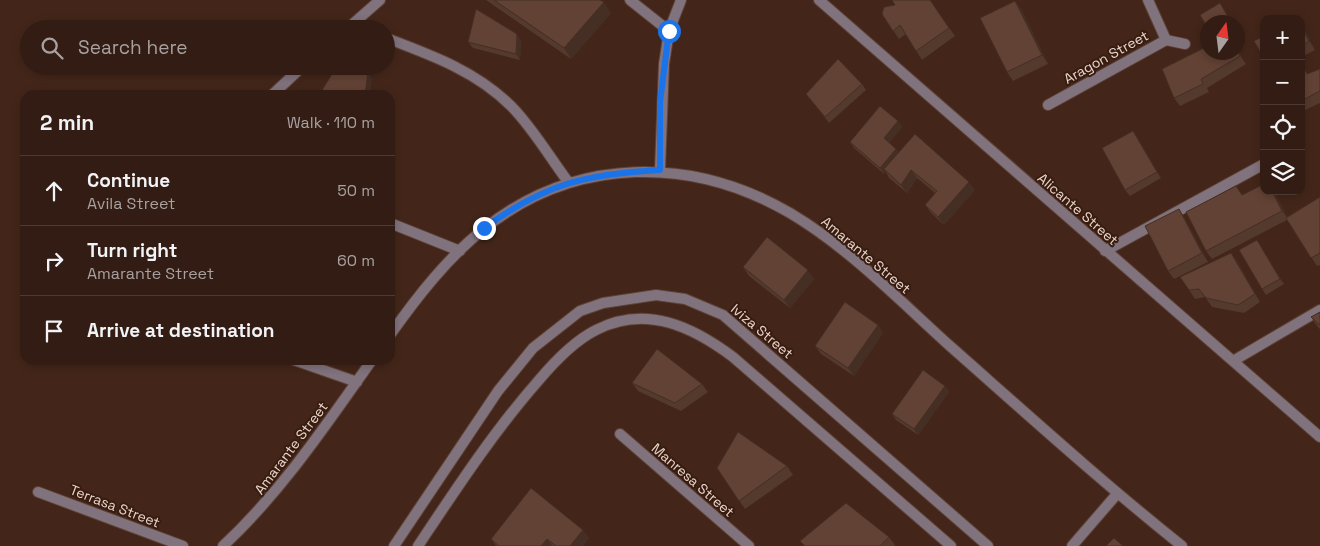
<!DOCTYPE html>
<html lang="en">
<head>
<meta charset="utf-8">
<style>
  :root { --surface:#321c13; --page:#3d2921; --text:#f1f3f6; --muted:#a8a1a0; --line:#4d3a33 }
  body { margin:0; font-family:"Space Grotesk",sans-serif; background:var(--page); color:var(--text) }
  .controls { position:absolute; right:15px; top:15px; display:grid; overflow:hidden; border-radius:10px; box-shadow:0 2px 8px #0003 }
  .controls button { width:45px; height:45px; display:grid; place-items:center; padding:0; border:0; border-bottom:1px solid var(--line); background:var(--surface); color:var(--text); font:25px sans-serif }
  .compass { position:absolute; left:1200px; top:15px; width:45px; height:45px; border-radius:50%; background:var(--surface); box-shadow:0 2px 8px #0003; rotate:14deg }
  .stop { position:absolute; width:15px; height:15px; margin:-11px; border:4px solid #1a73e8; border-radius:50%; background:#fff }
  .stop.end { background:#1a73e8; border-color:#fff; box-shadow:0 1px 5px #0008 }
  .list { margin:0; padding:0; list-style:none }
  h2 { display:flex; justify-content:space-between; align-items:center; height:65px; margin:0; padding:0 20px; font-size:21px }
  h2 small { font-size:16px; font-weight:400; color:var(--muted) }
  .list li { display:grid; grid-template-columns:32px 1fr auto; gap:15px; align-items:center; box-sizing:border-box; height:70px; padding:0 20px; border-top:1px solid var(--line) }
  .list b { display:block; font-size:19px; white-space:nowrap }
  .list p { margin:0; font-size:16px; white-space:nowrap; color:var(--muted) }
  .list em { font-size:16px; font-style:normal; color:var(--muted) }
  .icon { flex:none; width:28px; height:28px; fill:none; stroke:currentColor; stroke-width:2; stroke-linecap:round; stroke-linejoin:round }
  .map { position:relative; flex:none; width:1320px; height:546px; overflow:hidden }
  .search { position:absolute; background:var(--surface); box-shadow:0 2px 8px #0003; left:20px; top:20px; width:375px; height:55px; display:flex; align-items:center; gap:12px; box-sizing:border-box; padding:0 18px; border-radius:28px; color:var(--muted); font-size:19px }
  .panel { position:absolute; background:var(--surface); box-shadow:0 2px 8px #0003; left:20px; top:90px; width:375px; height:275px; border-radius:15px }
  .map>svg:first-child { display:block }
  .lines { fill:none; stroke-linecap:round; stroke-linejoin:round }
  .lane-casing { stroke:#5e4236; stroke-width:12 }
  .street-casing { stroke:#5e4236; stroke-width:12 }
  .lane { stroke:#80737e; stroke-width:10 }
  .street { stroke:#80737e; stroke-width:10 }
  .wall { fill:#54392d }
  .shaded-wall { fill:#452e24 }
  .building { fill:#624234; stroke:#452e24 }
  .route { stroke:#1a73e8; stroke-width:6 }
  .labels { text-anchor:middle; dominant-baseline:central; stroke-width:4; stroke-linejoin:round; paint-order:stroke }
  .street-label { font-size:14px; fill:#e9d5cd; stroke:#381c0f }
</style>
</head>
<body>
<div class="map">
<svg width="1320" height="546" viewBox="0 0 1320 546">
  <rect width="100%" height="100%" fill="#432619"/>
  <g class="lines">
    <g class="lane-casing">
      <path id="lane" d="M1166 40 1185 44"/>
    </g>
    <g class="street-casing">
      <path id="street" d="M630 0 669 31
        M819 0 1320 437
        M347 29 380 0
        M386 38C431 55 476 71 511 106 533 128 550 158 569 183
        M272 95 303 66
        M1048 105 1166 40 1148 0
        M660 170 664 64 669 31 681 0
        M390 223 460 251
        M1105 251 1264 164
        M390 335C417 297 448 257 485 228 576 156 692 156 790 213 849 248 899 300 950 346 1027 414 1102 482 1182 546
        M294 360 357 382
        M1233 361 1320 310
        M620 434 749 546
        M38 492 183 546
        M223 546C282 491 326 425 372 360
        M394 546 498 391 533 348 580 311 603 303 656 295 685 299 723 315 988 546
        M418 546C456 489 494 431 539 380 555 361 574 341 596 330 646 304 693 327 733 357L951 546
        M1072 546 1117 494"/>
    </g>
    <use href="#lane" class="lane"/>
    <use href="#street" class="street"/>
  </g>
  <path class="wall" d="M486 0H600L611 13 571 59Z
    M930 0 955 36 922 60 906 34 899 39 882 14Z
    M1015 1 1021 9 1048 64 1013 81 1007 72Z
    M1301 23 1315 50 1301 57Z
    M1238 32 1240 37 1238 39Z
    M521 40 520 60 473 48 468 42Z
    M1238 52 1246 64 1207 88 1209 92 1180 106 1174 98Z
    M1301 63 1308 74 1320 69V103L1301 112Z
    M862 84 866 90 829 123 806 94Z
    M898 121 902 127 889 143 899 152 975 190 944 225 931 213 925 205 935 193 917 178 907 193 889 178 886 172 884 174 854 148 850 142Z
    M1133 131 1161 178 1130 196 1125 190Z
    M1274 191 1287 217 1320 197V265L1317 266 1287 220 1212 259 1206 251 1242 194Z
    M1179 209 1184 217 1208 262 1174 279 1168 271Z
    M1257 240 1284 284 1266 295 1262 289Z
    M1231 253 1237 261 1260 302 1244 313 1212 307 1205 297 1195 299 1189 290Z
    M743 267 814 279 790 308 749 276Z
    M1320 312V329L1317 326 1311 317Z
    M878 325 883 333 854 376 821 354 815 346Z
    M632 383 702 384 708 392 681 411 638 391Z
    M945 386 949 392 918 435 896 420 892 414Z
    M787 466 793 475 745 509 717 468Z
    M583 530 589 538 583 546H496L491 539Z
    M889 537 895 545 894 546H804L800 541Z"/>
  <path class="shaded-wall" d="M1015 1 1021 9 1048 64 1042 55Z
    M604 2 611 13 571 59 564 48Z
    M1220 3 1226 12 1232 22H1231Z
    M1301 23 1303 26 1315 50 1309 41 1301 26Z
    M517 34 521 40 520 60 516 54Z
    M1238 50 1246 64 1238 52Z
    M368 72 372 78 370 95H365Z
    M898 121 902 127 888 144 884 138Z
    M1133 131 1137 136 1161 178 1157 172Z
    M896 149 901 155 884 169 886 172 884 174 880 168Z
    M911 170 917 178 907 193 901 185Z
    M969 182 975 190 944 225 938 217Z
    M1272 191H1274L1288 219 1282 211Z
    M1179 209 1184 217 1208 262 1202 253Z
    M1257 240 1261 246 1284 284 1280 279Z
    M1231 253 1237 261 1260 302 1255 294Z
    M808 270 814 279 790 308 784 300Z
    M878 325 883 333 854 376 848 368Z
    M945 386 949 392 918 435 914 429Z
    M583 530 589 538 583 546H570Z
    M547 539 552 546H541Z"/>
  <path class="building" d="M494 0H600L604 2 564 48Z
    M892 0H930L949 28 916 51 900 25 893 31 882 14 884 7 895 5Z
    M1015 1 1042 55 1007 72 980 18Z
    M1220 3 1231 22H1208V28L1200 15Z
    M476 9 517 34 516 54 468 42Z
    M1301 26 1309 41 1301 46Z
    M1264 36V58L1254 41Z
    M1208 46V52H1238L1240 56 1201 79 1203 84 1174 98 1162 69Z
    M838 59 862 84 825 117 806 94Z
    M1301 64 1307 74 1320 69V91L1301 101Z
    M337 66H344L368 72 365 95H319Z
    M880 106 898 121 884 138 896 149 880 168 850 142Z
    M1133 131 1157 172 1125 190 1102 148Z
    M915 134 969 182 938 217 925 205 937 191 911 170 901 185 884 169Z
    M1264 184V191H1272L1282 211 1206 251 1186 212 1236 186 1242 195Z
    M1320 197V253L1311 258 1286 218Z
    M1179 209 1202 253 1168 271 1145 226Z
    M767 237 808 270 784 300 743 267Z
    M1257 240 1280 279 1262 289 1239 250Z
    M1231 253 1255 294 1238 305 1206 298 1199 289 1189 290 1180 277Z
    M845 302 878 325 848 368 815 346Z
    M1320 312V325L1311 317Z
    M657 349 702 384 675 403 632 383Z
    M923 370 945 386 914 429 892 414Z
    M738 432 787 466 739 501 717 468Z
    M531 488 583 530 570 546H556L547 539 541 546H499L491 539Z
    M846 503 889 537 880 546H805L800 541Z
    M1114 538 1123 546H1106Z"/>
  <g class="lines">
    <path class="route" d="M484 228C545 184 585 174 660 170V102L669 31"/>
  </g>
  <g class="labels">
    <g class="street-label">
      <text transform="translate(1106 57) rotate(-29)">Aragon Street</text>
      <text transform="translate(1078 209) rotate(41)">Alicante Street</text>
      <text transform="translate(866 255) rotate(40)">Amarante Street</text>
      <text transform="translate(762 331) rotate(40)">Iviza Street</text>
      <text transform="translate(291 448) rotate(-53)">Amarante Street</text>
      <text transform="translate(693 480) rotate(41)">Manresa Street</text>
      <text transform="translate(115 506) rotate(21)">Terrasa Street</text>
    </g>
  </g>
</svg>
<div class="controls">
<button>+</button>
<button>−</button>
<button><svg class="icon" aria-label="locate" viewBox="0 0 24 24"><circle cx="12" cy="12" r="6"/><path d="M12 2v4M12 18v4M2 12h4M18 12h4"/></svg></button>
<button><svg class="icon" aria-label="layers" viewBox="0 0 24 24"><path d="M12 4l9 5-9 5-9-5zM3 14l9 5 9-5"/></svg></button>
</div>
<svg class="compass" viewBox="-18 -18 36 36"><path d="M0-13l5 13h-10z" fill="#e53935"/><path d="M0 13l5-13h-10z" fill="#a8a1a0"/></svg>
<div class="stop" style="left:669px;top:31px"></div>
<div class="stop end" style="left:484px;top:228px"></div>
<div class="search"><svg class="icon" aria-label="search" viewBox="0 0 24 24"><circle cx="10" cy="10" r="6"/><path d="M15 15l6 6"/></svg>Search here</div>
<section class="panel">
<h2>2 min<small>Walk · 110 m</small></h2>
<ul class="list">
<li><svg class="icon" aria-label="ahead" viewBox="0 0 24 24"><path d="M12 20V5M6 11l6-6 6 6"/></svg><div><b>Continue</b><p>Avila Street</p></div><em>50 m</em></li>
<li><svg class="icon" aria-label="right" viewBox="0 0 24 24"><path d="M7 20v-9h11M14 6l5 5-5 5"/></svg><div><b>Turn right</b><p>Amarante Street</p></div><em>60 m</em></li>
<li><svg class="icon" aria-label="arrive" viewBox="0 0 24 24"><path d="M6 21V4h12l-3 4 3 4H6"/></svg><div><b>Arrive at destination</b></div></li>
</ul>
</section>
</div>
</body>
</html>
